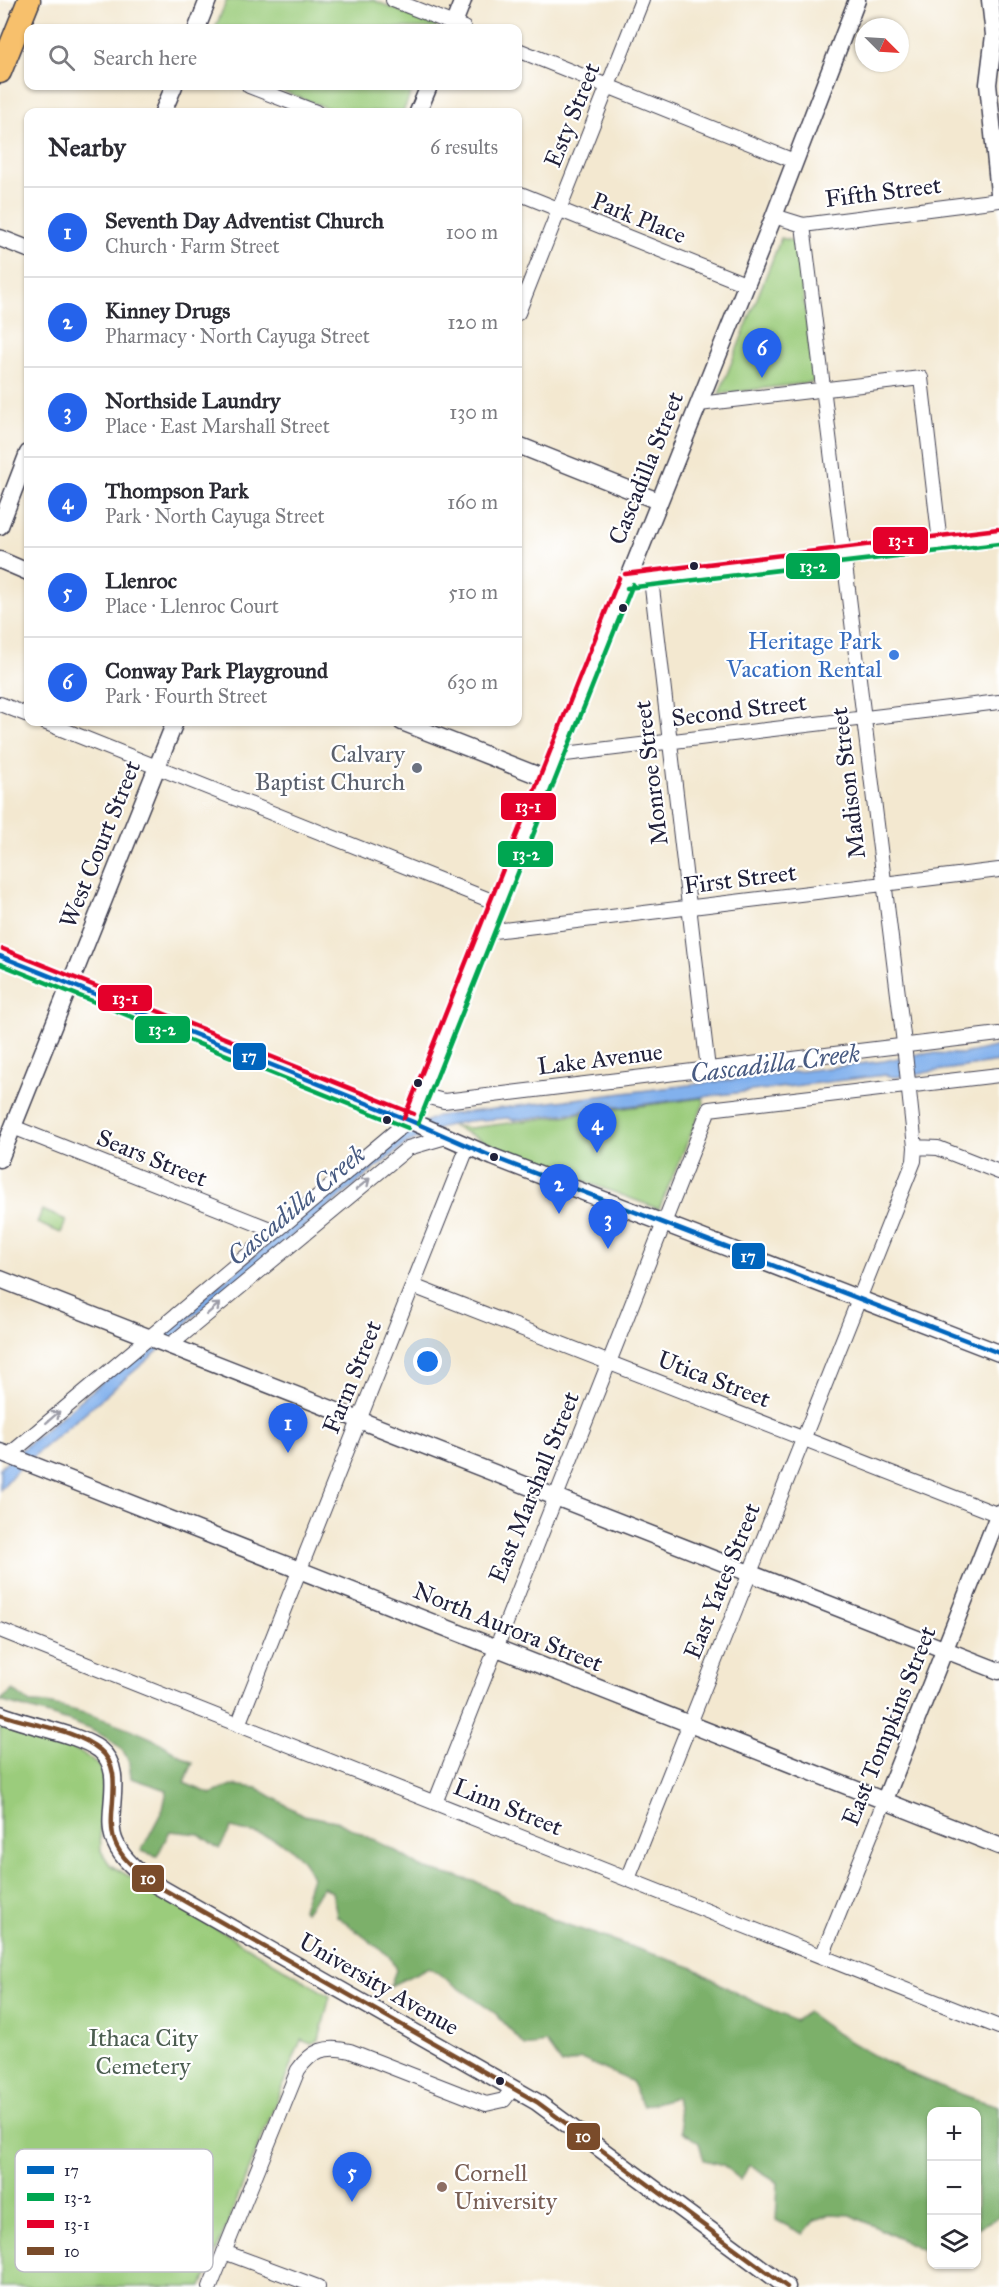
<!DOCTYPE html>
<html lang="en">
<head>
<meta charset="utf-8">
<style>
  :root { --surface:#fff; --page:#f7f7f7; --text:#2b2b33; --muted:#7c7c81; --line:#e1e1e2; --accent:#2563eb }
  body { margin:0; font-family:"IM FELL Great Primer",serif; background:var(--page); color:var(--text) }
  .controls { position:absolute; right:18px; bottom:18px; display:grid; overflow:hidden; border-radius:12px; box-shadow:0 2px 4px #0004 }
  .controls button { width:54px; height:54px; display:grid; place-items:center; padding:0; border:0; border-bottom:2px solid var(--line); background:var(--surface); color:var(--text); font:30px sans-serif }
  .compass { position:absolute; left:855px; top:18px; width:54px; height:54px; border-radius:50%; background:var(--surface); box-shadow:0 2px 4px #0004; rotate:114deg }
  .you { position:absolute; left:428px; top:1362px; width:21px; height:21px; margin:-15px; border:4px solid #fff; border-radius:50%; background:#1a73e8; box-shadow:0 0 0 9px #1a73e833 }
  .badge { display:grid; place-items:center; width:39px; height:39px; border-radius:50%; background:var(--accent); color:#fff; font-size:20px; font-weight:700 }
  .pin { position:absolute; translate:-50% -50px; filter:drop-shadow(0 2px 3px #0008) }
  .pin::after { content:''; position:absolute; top:32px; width:21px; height:18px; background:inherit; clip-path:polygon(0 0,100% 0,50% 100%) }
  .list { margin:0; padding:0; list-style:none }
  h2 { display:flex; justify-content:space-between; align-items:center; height:78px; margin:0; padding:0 24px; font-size:26px }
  h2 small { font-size:20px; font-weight:400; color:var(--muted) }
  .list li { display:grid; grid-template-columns:39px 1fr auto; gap:18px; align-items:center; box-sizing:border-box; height:90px; padding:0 24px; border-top:2px solid var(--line) }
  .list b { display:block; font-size:22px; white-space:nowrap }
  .list p { margin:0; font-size:20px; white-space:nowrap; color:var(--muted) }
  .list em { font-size:20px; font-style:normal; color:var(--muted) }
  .icon { flex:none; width:33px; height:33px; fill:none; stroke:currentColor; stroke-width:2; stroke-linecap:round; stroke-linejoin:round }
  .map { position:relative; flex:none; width:999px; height:2287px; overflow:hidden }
  .search { position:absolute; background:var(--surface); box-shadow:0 2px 4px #0004; left:24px; top:24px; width:498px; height:66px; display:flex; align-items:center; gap:15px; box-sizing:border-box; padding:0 21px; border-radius:12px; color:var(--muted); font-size:22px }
  .panel { position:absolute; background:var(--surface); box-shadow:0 2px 4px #0004; left:24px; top:108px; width:498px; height:618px; border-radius:12px }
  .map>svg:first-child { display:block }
  .green { fill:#9bcc7b; stroke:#5e775b; stroke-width:1.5 }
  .forest { fill:#7cb06b; stroke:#4f6953; stroke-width:1.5 }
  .water { fill:#82b1ed; stroke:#526a94; stroke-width:1.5 }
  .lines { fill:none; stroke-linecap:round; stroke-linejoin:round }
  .minor-casing { stroke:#414051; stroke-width:16 }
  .tertiary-casing { stroke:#414051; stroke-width:19 }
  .trunk-casing { stroke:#414051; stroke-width:25 }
  .minor { stroke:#fff; stroke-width:14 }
  .tertiary { stroke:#fff; stroke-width:16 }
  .trunk { stroke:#f7c06c; stroke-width:22 }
  .bus-1-casing { stroke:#fff; stroke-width:9 }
  .bus-2-casing { stroke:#fff; stroke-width:9 }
  .bus-3-casing { stroke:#fff; stroke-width:9 }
  .bus-4-casing { stroke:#fff; stroke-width:9 }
  .bus-1 { stroke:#0065bd; stroke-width:4.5 }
  .bus-2 { stroke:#00a651; stroke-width:4.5 }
  .bus-3 { stroke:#e4002b; stroke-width:4.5 }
  .bus-4 { stroke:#7a4b2a; stroke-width:4.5 }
  .oneway { stroke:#9c9ca7 }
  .bus-dot { fill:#22223b; stroke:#fff; stroke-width:2 }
  .shop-dot { fill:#3f7fe0; stroke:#fff; stroke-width:2 }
  .worship-dot { fill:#6b7280; stroke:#fff; stroke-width:2 }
  .education-dot { fill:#8d6e63; stroke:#fff; stroke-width:2 }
  .labels { text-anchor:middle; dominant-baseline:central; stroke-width:4.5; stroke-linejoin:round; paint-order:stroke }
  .street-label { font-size:24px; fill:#22223b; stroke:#fff }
  .shop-label { font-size:24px; fill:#366cbe; stroke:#fff; text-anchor:end }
  .worship-label { font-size:24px; fill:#5b616d; stroke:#fff; text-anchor:end }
  .park-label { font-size:24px; fill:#4c5e51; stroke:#fff }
  .education-label { font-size:24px; fill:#785e54; stroke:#fff; text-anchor:start }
  .water-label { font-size:26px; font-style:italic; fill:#485b82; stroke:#fff }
  .key { fill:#fff; stroke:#bdbdc4; stroke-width:1.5 }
  .key-label { font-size:16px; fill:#22223b }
  .line-badge { stroke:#fff; stroke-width:2 }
  .badge-label { font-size:16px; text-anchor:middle; font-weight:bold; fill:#fff }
</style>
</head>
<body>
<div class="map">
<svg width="999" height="2287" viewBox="0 0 999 2287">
  <rect width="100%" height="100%" fill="#fff"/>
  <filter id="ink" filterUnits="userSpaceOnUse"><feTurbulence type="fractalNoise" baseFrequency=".0167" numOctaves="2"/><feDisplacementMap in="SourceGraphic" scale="12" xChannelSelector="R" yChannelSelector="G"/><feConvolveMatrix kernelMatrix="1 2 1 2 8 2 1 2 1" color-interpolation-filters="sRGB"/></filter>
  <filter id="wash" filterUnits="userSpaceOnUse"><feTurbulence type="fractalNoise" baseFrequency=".008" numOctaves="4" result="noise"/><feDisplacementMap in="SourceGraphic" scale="24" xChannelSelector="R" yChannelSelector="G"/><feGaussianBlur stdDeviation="1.35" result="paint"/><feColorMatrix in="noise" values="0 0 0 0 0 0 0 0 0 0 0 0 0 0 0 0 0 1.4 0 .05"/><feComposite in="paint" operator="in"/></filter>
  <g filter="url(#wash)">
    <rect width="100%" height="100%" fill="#f3e8d0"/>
    <path class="green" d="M227 0H373L437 26 436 28H215Z
      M270 86H414L403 112H337Z
      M781 238 797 242 814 382 719 394Z
      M703 1098 704 1103 659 1209 514 1155 452 1126 470 1128Z
      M42 1210 66 1220 61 1233 37 1223Z
      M0 1725 81 1752 100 1767 105 1780 100 1828 101 1851 110 1865 330 1996 319 2040 311 2044 301 2040 202 2287H0Z"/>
    <path class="forest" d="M13 1690 30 1703C58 1701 126 1726 153 1739 167 1746 179 1756 193 1763L184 1783 211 1794 232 1785 257 1788 303 1815 336 1821 394 1850 422 1868 477 1882 553 1920 694 1968 734 1992 795 2021 807 2012C859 2053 935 2089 999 2106V2217L977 2228 976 2112H932L931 2254 851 2215 830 2214 815 2220 803 2234 776 2220 778 2183 749 2165 741 2180 723 2165 704 2160 699 2143 682 2131 676 2097 643 2106 631 2081 581 2059 562 2065 546 2043 525 2046 496 2014 429 1967 390 1986 396 1970 389 1956 337 1916 332 1892 323 1887 305 1912 302 1909 312 1877C295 1839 268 1837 231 1828L219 1849 199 1834 170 1831 157 1856 141 1851 163 1809 167 1790 131 1778C130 1772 130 1765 128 1760 117 1728 31 1711 0 1701Z"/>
    <path class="water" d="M999 1046V1062L895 1077 885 1075 513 1120 509 1118 467 1121 445 1126 407 1143 190 1319 184 1329 17 1470 0 1490V1469L3 1465 399 1135 437 1116 884 1061 923 1053 963 1054Z"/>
  </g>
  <g filter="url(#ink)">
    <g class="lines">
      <g class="minor-casing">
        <path id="minor" d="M393 0 464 28
          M518 50 794 161
          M249 86 316 112
          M518 193 745 284
          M774 216 803 225 999 200
          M518 313 642 0
          M699 404 921 378 940 543
          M651 579 708 1069
          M626 581 999 536
          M0 704 28 715
          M44 722 497 903
          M557 755 999 702
          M486 932 999 870
          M421 1095 444 1101 999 1034
          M13 1127 275 1231
          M915 1147 938 1148 999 1172
          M413 1286 999 1515
          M169 1346 408 1148 446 1137
          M9 1455 397 1130 411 1121
          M0 1630 999 2027
          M238 1725 468 1146
          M435 1803 709 1109 999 1075
          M628 1879 914 1161 915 1147 903 1035 803 225
          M822 1956 884 1802
          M224 2252 318 2287
          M210 2287 298 2070C312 2050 326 2045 350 2051L486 2104 504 2100 513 2088"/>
      </g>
      <g class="tertiary-casing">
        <path id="tertiary" d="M990 0 994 35 988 84 999 193
          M197 28 208 0
          M452 28 463 0
          M163 112 174 86
          M418 112 429 86
          M0 238 28 249
          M518 445 658 501
          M0 526 28 453
          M0 560 28 572
          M402 722 547 779
          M0 956 411 1121 493 1157 999 1353
          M411 1121 774 216 857 0
          M0 1159 175 722
          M0 1279 999 1671
          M0 1452 999 1846
          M0 1714C27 1726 78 1733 100 1750 127 1772 103 1814 115 1842 123 1861 140 1873 156 1885L537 2102 787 2287
          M884 1802 999 1513"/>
      </g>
      <g class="trunk-casing">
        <path id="trunk" d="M0 72 29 0"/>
      </g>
      <use href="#minor" class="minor"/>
      <use href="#tertiary" class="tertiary"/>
      <use href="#trunk" class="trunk"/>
      <g class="bus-1-casing">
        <path id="bus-1" d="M0 956 411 1121 493 1157 999 1353"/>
      </g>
      <g class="bus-2-casing">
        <path id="bus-2" d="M627 588 999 544
          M0 964 408 1128
          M418 1124 633 584"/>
      </g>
      <g class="bus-3-casing">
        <path id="bus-3" d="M625 574 998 529
          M3 949 414 1114
          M404 1118 619 578"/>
      </g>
      <g class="bus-4-casing">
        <path id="bus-4" d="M0 1714C31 1726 74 1728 100 1750 127 1772 104 1813 115 1842 122 1861 141 1873 156 1885L537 2102 787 2287"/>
      </g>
      <use href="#bus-1" class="bus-1"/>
      <use href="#bus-2" class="bus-2"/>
      <use href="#bus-3" class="bus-3"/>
      <use href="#bus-4" class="bus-4"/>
    </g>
    <defs><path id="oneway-shaft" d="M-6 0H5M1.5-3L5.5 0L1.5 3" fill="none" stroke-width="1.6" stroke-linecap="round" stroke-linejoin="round" transform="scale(1.5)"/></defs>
    <g class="oneway">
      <use href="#oneway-shaft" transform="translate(363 1184) rotate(-39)"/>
      <use href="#oneway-shaft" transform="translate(213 1309) rotate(-41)"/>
      <use href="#oneway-shaft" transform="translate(53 1417) rotate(-41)"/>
    </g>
  </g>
  <g class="bus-dot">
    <circle cx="694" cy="566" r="5"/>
    <circle cx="623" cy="608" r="5"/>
    <circle cx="418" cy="1083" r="5"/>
    <circle cx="387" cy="1120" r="5"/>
    <circle cx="494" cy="1157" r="5"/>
    <circle cx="500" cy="2081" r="5"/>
  </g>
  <circle class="shop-dot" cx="894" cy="655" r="6"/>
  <circle class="worship-dot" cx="417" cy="768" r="6"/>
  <circle class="education-dot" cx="442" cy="2187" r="6"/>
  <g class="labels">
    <g class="street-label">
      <text transform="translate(572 115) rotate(-68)">Esty Street</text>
      <text transform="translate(883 192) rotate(-7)">Fifth Street</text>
      <text transform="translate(639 218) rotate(22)">Park Place</text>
      <text transform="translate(646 468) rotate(-68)">Cascadilla Street</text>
      <text transform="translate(739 710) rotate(-7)">Second Street</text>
      <text transform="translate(651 773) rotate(-97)">Monroe Street</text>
      <text transform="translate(848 783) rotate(-97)">Madison Street</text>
      <text transform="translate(100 844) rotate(-68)">West Court Street</text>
      <text transform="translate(740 879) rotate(-7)">First Street</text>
      <text transform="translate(600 1059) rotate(-7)">Lake Avenue</text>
      <text transform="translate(152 1158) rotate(22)">Sears Street</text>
      <text transform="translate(352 1377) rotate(-68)">Farm Street</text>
      <text transform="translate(714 1379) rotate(21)">Utica Street</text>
      <text transform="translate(534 1487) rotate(-68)">East Marshall Street</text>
      <text transform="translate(722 1581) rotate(-68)">East Yates Street</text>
      <text transform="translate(508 1627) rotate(22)">North Aurora Street</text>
      <text transform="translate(889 1726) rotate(-68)">East Tompkins Street</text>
      <text transform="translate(508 1807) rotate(22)">Linn Street</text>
      <text transform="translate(379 1984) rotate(30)">University Avenue</text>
    </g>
    <g class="shop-label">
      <text x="882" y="641">Heritage Park<tspan x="882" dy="28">Vacation Rental</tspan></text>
    </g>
    <g class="worship-label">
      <text x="405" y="754">Calvary<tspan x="405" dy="28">Baptist Church</tspan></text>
    </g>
    <g class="park-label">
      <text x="143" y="2038">Ithaca City<tspan x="143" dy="28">Cemetery</tspan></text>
    </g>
    <g class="education-label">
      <text x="454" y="2173">Cornell<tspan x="454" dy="28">University</tspan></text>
    </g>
    <g class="water-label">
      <text transform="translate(775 1063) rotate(-7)">Cascadilla Creek</text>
      <text transform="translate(296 1205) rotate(-40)">Cascadilla Creek</text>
    </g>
  </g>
  <rect x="15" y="2149" width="198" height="123" rx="9" class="key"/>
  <rect x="27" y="2166" width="27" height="8" fill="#0065bd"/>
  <rect x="27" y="2193" width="27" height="8" fill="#00a651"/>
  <rect x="27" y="2220" width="27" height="8" fill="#e4002b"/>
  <rect x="27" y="2247" width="27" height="8" fill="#7a4b2a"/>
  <g class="key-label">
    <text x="64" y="2176">17</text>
    <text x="64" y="2203">13-2</text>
    <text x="64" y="2230">13-1</text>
    <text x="64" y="2257">10</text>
  </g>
  <g class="line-badge">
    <rect x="872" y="526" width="57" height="29" rx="6" fill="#e4002b"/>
    <rect x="785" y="552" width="56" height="28" rx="6" fill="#00a651"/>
    <rect x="500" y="792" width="57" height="29" rx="6" fill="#e4002b"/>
    <rect x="497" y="840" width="57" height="28" rx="6" fill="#00a651"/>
    <rect x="97" y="984" width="56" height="28" rx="6" fill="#e4002b"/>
    <rect x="134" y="1015" width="57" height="29" rx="6" fill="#00a651"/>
    <rect x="232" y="1042" width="35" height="29" rx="6" fill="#0065bd"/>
    <rect x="731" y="1242" width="35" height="28" rx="6" fill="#0065bd"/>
    <rect x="131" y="1864" width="34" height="29" rx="6" fill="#7a4b2a"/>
    <rect x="566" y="2122" width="35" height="29" rx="6" fill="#7a4b2a"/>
  </g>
  <g class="badge-label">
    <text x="901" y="546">13-1</text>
    <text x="813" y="572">13-2</text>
    <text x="528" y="812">13-1</text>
    <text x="526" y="860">13-2</text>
    <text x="125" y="1004">13-1</text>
    <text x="162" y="1035">13-2</text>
    <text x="249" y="1062">17</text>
    <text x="748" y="1262">17</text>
    <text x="148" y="1884">10</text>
    <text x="583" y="2142">10</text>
  </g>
</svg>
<div class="controls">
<button>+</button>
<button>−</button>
<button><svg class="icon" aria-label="layers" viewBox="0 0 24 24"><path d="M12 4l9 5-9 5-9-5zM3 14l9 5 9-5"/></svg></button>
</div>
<svg class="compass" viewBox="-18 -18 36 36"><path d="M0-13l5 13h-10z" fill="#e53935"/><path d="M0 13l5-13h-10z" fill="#7c7c81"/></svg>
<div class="you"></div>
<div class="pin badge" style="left:288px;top:1453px">1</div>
<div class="pin badge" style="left:559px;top:1214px">2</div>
<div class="pin badge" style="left:608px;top:1249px">3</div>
<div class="pin badge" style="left:597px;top:1153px">4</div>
<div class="pin badge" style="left:352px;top:2202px">5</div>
<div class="pin badge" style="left:762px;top:378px">6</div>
<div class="search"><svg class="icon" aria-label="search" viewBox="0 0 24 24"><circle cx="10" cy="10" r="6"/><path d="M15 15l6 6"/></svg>Search here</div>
<section class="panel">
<h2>Nearby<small>6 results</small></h2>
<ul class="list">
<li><span class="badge">1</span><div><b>Seventh Day Adventist Church</b><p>Church · Farm Street</p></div><em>100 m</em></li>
<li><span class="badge">2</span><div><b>Kinney Drugs</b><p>Pharmacy · North Cayuga Street</p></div><em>120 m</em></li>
<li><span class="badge">3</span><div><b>Northside Laundry</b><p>Place · East Marshall Street</p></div><em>130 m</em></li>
<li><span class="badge">4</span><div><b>Thompson Park</b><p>Park · North Cayuga Street</p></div><em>160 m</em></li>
<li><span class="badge">5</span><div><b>Llenroc</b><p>Place · Llenroc Court</p></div><em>510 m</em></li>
<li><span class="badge">6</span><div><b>Conway Park Playground</b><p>Park · Fourth Street</p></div><em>630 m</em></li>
</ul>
</section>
</div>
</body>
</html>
